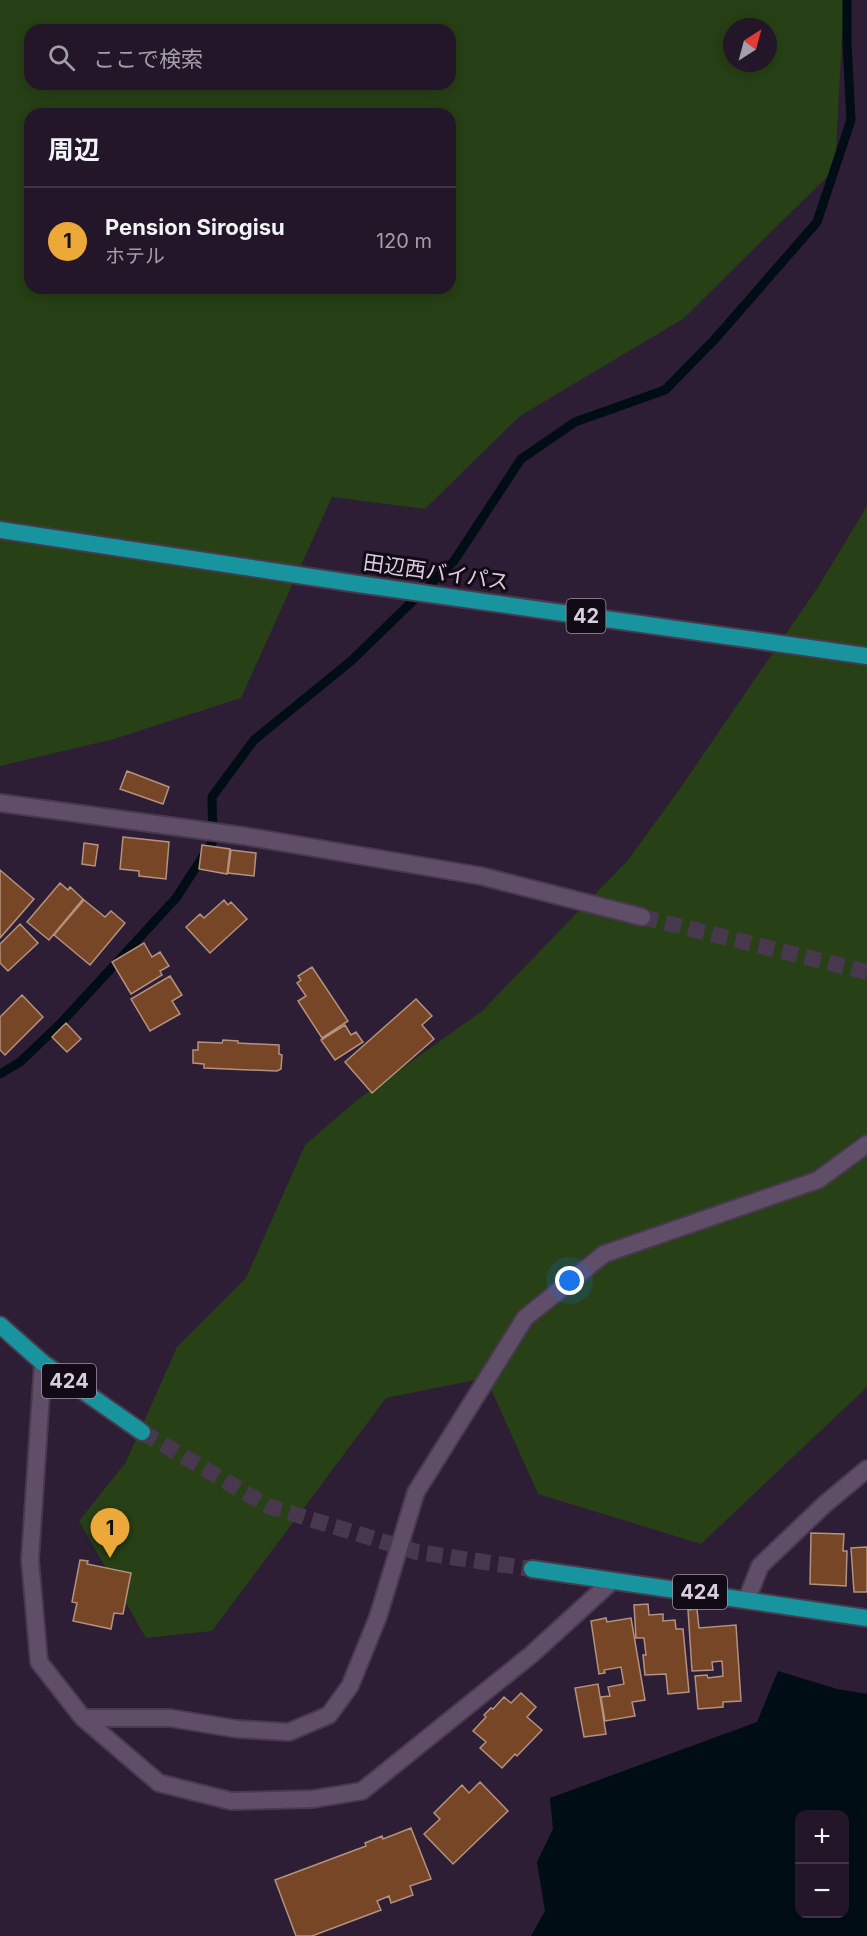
<!DOCTYPE html>
<html lang="ja">
<head>
<meta charset="utf-8">
<style>
  :root { --surface:#221628; --page:#2e2334; --text:#f1f3f6; --muted:#a29fa8; --line:#3f3545; --accent:#eca93a }
  body { margin:0; font-family:Inter,"Noto Sans JP",sans-serif; background:var(--page); color:var(--text) }
  .controls { position:absolute; right:18px; bottom:18px; display:grid; overflow:hidden; border-radius:12px; box-shadow:0 3px 15px #0003 }
  .controls button { width:54px; height:54px; display:grid; place-items:center; padding:0; border:0; border-bottom:2px solid var(--line); background:var(--surface); color:var(--text); font:30px sans-serif }
  .compass { position:absolute; left:723px; top:18px; width:54px; height:54px; border-radius:50%; background:var(--surface); box-shadow:0 3px 15px #0003; rotate:36deg }
  .you { position:absolute; left:570px; top:1281px; width:21px; height:21px; margin:-15px; border:4px solid #fff; border-radius:50%; background:#1a73e8; box-shadow:0 0 0 9px #1a73e833 }
  .badge { display:grid; place-items:center; width:39px; height:39px; border-radius:50%; background:var(--accent); color:#111; font-size:20px; font-weight:700 }
  .pin { position:absolute; translate:-50% -50px; filter:drop-shadow(0 2px 3px #0008) }
  .pin::after { content:''; position:absolute; top:32px; width:21px; height:18px; background:inherit; clip-path:polygon(0 0,100% 0,50% 100%) }
  .list { margin:0; padding:0; list-style:none }
  h2 { display:flex; justify-content:space-between; align-items:center; height:78px; margin:0; padding:0 24px; font-size:26px }
  h2 small { font-size:20px; font-weight:400; color:var(--muted) }
  .list li { display:grid; grid-template-columns:39px 1fr auto; gap:18px; align-items:center; box-sizing:border-box; height:108px; padding:0 24px; border-top:2px solid var(--line) }
  .list b { display:block; font-size:22px; white-space:nowrap }
  .list p { margin:0; font-size:20px; white-space:nowrap; color:var(--muted) }
  .list em { font-size:20px; font-style:normal; color:var(--muted) }
  .icon { flex:none; width:33px; height:33px; fill:none; stroke:currentColor; stroke-width:2; stroke-linecap:round; stroke-linejoin:round }
  .map { position:relative; flex:none; width:867px; height:1936px; overflow:hidden }
  .search { position:absolute; background:var(--surface); box-shadow:0 3px 15px #0003; left:24px; top:24px; width:432px; height:66px; display:flex; align-items:center; gap:15px; box-sizing:border-box; padding:0 21px; border-radius:18px; color:var(--muted); font-size:22px }
  .panel { position:absolute; background:var(--surface); box-shadow:0 3px 15px #0003; left:24px; top:108px; width:432px; height:186px; border-radius:18px }
  .map>svg:first-child { display:block }
  .green { fill:#274015; fill-rule:evenodd }
  .water { fill:#000d14; fill-rule:evenodd }
  .lines { fill:none; stroke-linecap:round; stroke-linejoin:round }
  .stream { stroke:#000d14; stroke-width:9 }
  .building { fill:#764627; stroke:#b3927e; stroke-width:1.5 }
  .minor-tunnel { stroke:#47384e; stroke-width:16; stroke-dasharray:16 8; stroke-linecap:butt }
  .trunk-tunnel { stroke:#47384e; stroke-width:16; stroke-dasharray:16 8; stroke-linecap:butt }
  .minor-casing { stroke:#483a4e; stroke-width:20 }
  .trunk-casing { stroke:#483a4e; stroke-width:20 }
  .minor { stroke:#604d68; stroke-width:16 }
  .trunk { stroke:#17949e; stroke-width:16 }
  .labels { text-anchor:middle; dominant-baseline:central; stroke-width:6; stroke-linejoin:round; paint-order:stroke }
  .shield { fill:#120a15; stroke:#9d93a2; stroke-width:1.5 }
  .shield-label { font-size:20px; font-weight:bold; fill:#d9cede }
  .street-label { font-size:21px; fill:#d9cede; stroke:#120a15 }
</style>
</head>
<body>
<div class="map">
<svg width="867" height="1936" viewBox="0 0 867 1936">
  <rect width="100%" height="100%" fill="#2d1d35"/>
  <path class="green" d="M0 0H844L835 169 683 319 520 416 425 509 332 497 241 698 114 739 0 766ZM732 27H768V63H732ZM30 30H450V84H30ZM30 114H450V288H30Z
    M867 506V1387L701 1544 538 1494 486 1378 386 1398 212 1631 146 1638 79 1521 126 1462 177 1347 246 1278 305 1145 357 1100 482 1011 628 860 681 787 818 587Z"/>
  <path class="water" d="M778 1671 837 1689 867 1694V1936H531L545 1911 537 1862 553 1829 550 1798 757 1722ZM800 1814H844V1914H800Z"/>
  <g class="lines">
    <path class="stream" d="M0 1074 20 1062 60 1024 176 898 213 841 212 797 254 740 351 661 454 561 521 459 575 422 665 390 715 339 817 222 851 120 847 43V0"/>
  </g>
  <path class="building" d="M127 771 169 787 163 804 120 789Z
    M123 837 169 842 166 879 139 876V871L120 869Z
    M84 843 98 845 95 866 82 864Z
    M202 845 230 849 227 874 199 869Z
    M231 850 256 853 254 876 228 873Z
    M0 870 34 899 0 938Z
    M60 883 68 890 70 887 83 899 49 940 27 922Z
    M84 900 105 917 111 911 125 923 90 965 54 935Z
    M224 900 228 905 231 902 247 919 210 953 186 927 200 914 204 918Z
    M20 924 38 943 8 971 0 963V944Z
    M144 943 152 957 160 952 169 966 160 971 162 975 131 994 112 962Z
    M312 967 348 1021 322 1038 298 1001 306 996 297 983 301 980 298 976Z
    M170 976 182 995 172 1001 180 1014 150 1031 131 999Z
    M22 995 43 1017 5 1055 0 1050V1017Z
    M416 999 432 1016 422 1025 434 1039 372 1093 345 1062Z
    M66 1023 81 1039 67 1052 52 1037Z
    M345 1025 351 1035 356 1032 363 1042 335 1060 321 1040Z
    M223 1040 238 1041V1043L279 1045V1054L282 1055 281 1069 277 1071 204 1068V1064L193 1063V1050H198V1042L222 1043Z
    M811 1533 844 1534 843 1551H847L846 1586 810 1584Z
    M867 1547V1592H854L851 1548Z
    M80 1560 88 1561 87 1564 131 1573 123 1614 114 1613 111 1629 73 1621 77 1603 72 1602Z
    M648 1604 649 1615 663 1614V1621L675 1620 676 1629H683L689 1692 668 1694 666 1674 645 1675 643 1655H646L644 1638H636L634 1605Z
    M697 1609 699 1628 736 1625 741 1701 723 1702V1707L698 1709 695 1676 707 1675 708 1678 723 1676 722 1661 712 1662 713 1670 692 1671 688 1610Z
    M606 1618 607 1622 631 1618 645 1700 632 1702 635 1716 605 1721 601 1697 610 1696 608 1687 624 1684 621 1667 604 1670 605 1673 599 1674 591 1621Z
    M598 1684 606 1734 584 1737 575 1688Z
    M521 1693 536 1707 527 1717 542 1730 517 1756 515 1754 502 1768 480 1748 486 1742 473 1731 486 1717 484 1715 491 1708 493 1709 504 1697 511 1703Z
    M480 1782 508 1811 453 1864 424 1834 440 1819 434 1813 462 1785 469 1793Z
    M411 1828 431 1879 410 1886 413 1895 391 1903 389 1896 377 1901 381 1910 312 1936H296L275 1880 366 1846 365 1843 382 1836 383 1839Z"/>
  <g class="lines">
    <path class="minor-tunnel" d="M642 917 867 972"/>
    <path class="trunk-tunnel" d="M142 1432 268 1506 417 1552 532 1569"/>
    <g class="minor-casing">
      <path id="minor" d="M0 803 244 836 481 876 642 917
        M43 1363 30 1560 39 1662 83 1718 159 1783 231 1801 313 1799 362 1791 532 1654 612 1581
        M747 1599 760 1566 825 1504 867 1469
        M83 1718H170L237 1729 289 1732 329 1715 350 1686 378 1617 416 1492 525 1318 604 1254 818 1180 867 1144"/>
    </g>
    <g class="trunk-casing">
      <path id="trunk" d="M0 530 358 584 867 656
        M0 1325 43 1363 142 1432
        M532 1569 867 1618"/>
    </g>
    <use href="#minor" class="minor"/>
    <use href="#trunk" class="trunk"/>
  </g>
  <g class="labels">
    <g class="shield">
      <rect x="566.5" y="599" width="39" height="34" rx="4.5"/>
      <rect x="42" y="1364" width="54" height="34" rx="4.5"/>
      <rect x="673" y="1575" width="54" height="34" rx="4.5"/>
    </g>
    <g class="shield-label">
      <text x="586" y="616">42</text>
      <text x="69" y="1381">424</text>
      <text x="700" y="1592">424</text>
    </g>
    <g class="street-label">
      <text transform="translate(436 572) rotate(8)">田辺西バイパス</text>
    </g>
  </g>
</svg>
<div class="controls">
<button>+</button>
<button>−</button>
</div>
<svg class="compass" viewBox="-18 -18 36 36"><path d="M0-13l5 13h-10z" fill="#e53935"/><path d="M0 13l5-13h-10z" fill="#a29fa8"/></svg>
<div class="you"></div>
<div class="pin badge" style="left:110px;top:1558px">1</div>
<div class="search"><svg class="icon" aria-label="search" viewBox="0 0 24 24"><circle cx="10" cy="10" r="6"/><path d="M15 15l6 6"/></svg>ここで検索</div>
<section class="panel">
<h2>周辺<small></small></h2>
<ul class="list">
<li><span class="badge">1</span><div><b>Pension Sirogisu</b><p>ホテル</p></div><em>120 m</em></li>
</ul>
</section>
</div>
</body>
</html>
